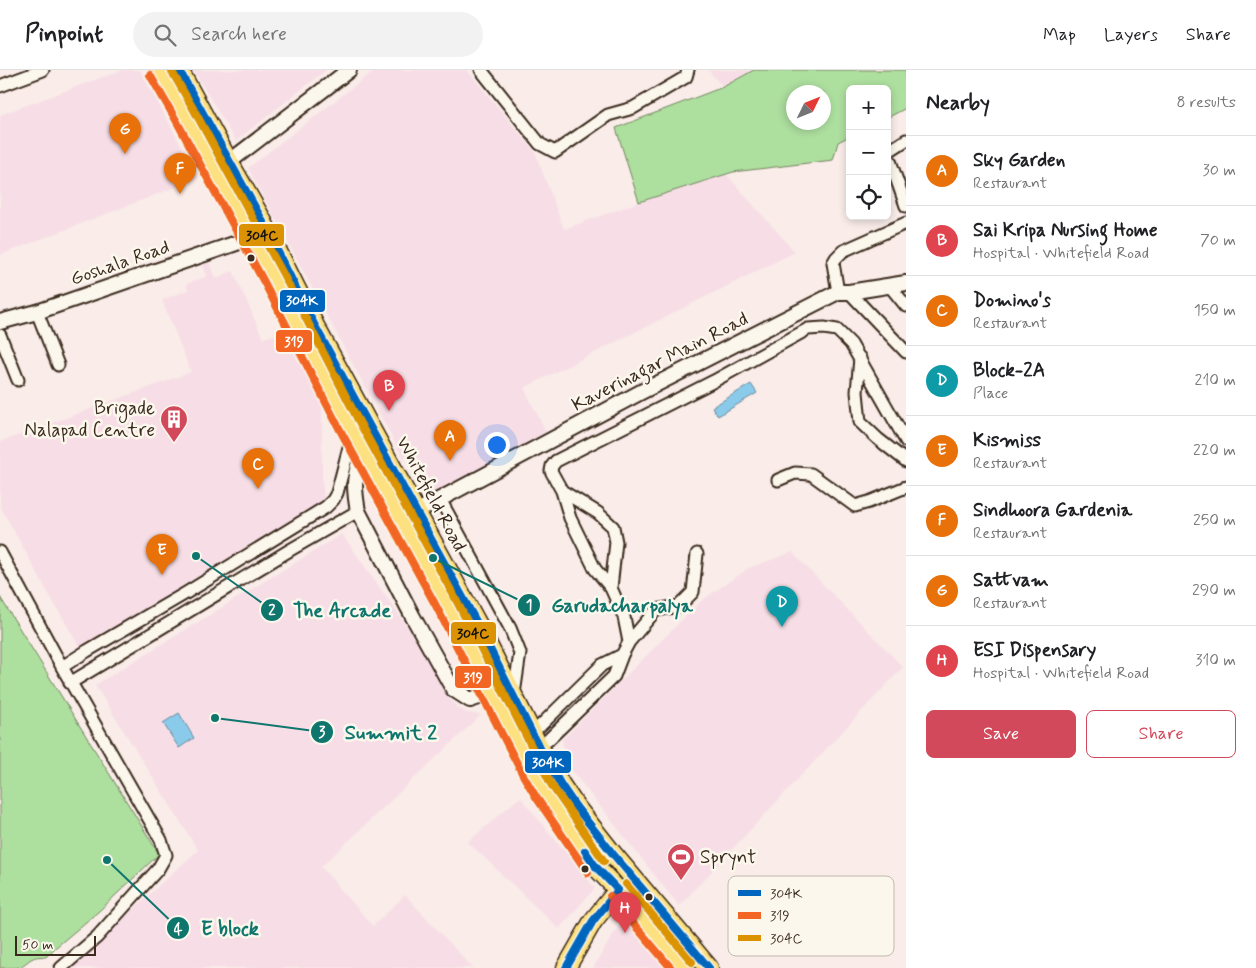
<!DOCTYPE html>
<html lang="en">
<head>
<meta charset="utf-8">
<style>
  :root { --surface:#fff; --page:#f2f2f2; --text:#202124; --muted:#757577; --line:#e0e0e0; --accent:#d1495b }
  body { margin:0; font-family:Mynerve,sans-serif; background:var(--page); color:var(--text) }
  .controls { position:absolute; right:15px; top:15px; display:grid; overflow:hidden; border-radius:8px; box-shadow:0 2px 8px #0003 }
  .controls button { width:45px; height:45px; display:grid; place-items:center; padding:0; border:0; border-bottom:1px solid var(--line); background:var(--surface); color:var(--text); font:25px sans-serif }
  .compass { position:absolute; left:786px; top:15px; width:45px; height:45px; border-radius:50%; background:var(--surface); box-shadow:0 2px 8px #0003; rotate:47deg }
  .scale { position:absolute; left:15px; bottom:12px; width:81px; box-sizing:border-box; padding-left:5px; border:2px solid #3b2a1e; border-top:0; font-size:14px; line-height:18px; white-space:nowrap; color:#3b2a1e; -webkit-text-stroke:4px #fbf7ec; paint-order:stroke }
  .you { position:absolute; left:496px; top:374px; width:18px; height:18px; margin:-12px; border:4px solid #fff; border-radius:50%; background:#1a73e8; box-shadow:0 0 0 8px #1a73e833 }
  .badge { display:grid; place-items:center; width:32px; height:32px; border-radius:50%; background:var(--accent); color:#fff; font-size:16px; font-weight:700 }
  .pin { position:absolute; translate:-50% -41px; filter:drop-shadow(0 1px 2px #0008) }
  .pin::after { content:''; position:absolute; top:26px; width:18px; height:15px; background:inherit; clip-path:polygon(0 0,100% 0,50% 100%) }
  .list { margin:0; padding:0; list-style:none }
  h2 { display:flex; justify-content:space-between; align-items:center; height:65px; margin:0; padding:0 20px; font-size:21px }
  h2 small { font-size:16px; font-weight:400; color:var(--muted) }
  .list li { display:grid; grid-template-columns:32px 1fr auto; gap:15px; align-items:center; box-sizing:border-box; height:70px; padding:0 20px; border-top:1px solid var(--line) }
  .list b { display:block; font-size:19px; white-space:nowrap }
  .list p { margin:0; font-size:16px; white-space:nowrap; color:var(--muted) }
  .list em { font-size:16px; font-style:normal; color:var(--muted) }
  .actions { display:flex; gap:10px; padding:15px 20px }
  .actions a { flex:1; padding:11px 0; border:1px solid var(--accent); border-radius:8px; text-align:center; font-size:18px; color:var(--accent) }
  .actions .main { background:var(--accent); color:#fff }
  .icon { flex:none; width:28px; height:28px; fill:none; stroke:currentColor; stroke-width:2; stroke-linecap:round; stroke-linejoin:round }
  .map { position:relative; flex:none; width:906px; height:898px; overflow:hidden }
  header { display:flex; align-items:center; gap:30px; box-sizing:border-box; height:70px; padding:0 25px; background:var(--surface); border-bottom:1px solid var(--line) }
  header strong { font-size:24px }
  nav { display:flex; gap:28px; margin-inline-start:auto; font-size:18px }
  .search { width:350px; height:45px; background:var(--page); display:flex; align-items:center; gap:12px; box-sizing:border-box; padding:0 18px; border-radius:28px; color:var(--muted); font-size:19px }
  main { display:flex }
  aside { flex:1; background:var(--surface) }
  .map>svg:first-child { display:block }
  .built { fill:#f7dee6 }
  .green { fill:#addf9f; stroke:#74845e; fill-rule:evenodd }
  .water { fill:#8acaeb; stroke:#6a8a99 }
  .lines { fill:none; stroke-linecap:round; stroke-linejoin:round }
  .minor-casing { stroke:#3b2a1e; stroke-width:15 }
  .tertiary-casing { stroke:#3b2a1e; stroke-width:18 }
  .primary-casing { stroke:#3b2a1e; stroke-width:21 }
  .minor { stroke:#fbf7ec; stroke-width:11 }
  .tertiary { stroke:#fbf7ec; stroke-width:14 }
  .primary { stroke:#fde080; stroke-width:18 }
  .bus-1-casing { stroke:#fbf7ec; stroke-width:11 }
  .bus-2-casing { stroke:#fbf7ec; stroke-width:11 }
  .bus-3-casing { stroke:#fbf7ec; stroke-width:11 }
  .bus-1 { stroke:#0065bd; stroke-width:8 }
  .bus-2 { stroke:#f26522; stroke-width:8 }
  .bus-3 { stroke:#db9304; stroke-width:8 }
  .bus-dot { fill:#3b2a1e; stroke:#fbf7ec; stroke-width:2 }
  .labels { text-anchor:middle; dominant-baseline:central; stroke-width:5; stroke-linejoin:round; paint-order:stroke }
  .street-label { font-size:19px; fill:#3b2a1e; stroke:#fbf7ec }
  .poi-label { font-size:19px; fill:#3b2a1e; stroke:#fbf7ec; text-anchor:end }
  .key { fill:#fbf7ec; stroke:#c1baae; stroke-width:1 }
  .key-label { font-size:14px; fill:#3b2a1e }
  .leader { fill:none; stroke:#0f766e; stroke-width:2 }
  .callout-dot { fill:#0f766e; stroke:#fbf7ec; stroke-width:2 }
  .mark-label { font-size:15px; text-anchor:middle; font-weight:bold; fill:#fff }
  .callout-label { font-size:20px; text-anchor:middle; font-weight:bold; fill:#0f766e; stroke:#fbf7ec; stroke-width:5; stroke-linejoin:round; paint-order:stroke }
  .line-badge { stroke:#fbf7ec; stroke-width:2 }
  .badge-label { font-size:14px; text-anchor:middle; font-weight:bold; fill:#fff }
  .pale-badge-label { font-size:14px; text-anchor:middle; font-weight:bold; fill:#111 }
</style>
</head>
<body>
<header>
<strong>Pinpoint</strong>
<div class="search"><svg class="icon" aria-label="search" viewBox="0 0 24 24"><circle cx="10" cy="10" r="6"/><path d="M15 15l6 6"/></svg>Search here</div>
<nav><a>Map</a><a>Layers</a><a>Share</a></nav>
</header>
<main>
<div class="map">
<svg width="906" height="898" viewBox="0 0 906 898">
  <rect width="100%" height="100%" fill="#f9ece9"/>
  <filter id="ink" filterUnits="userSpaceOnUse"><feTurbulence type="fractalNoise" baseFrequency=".02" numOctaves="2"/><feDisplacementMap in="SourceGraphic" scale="10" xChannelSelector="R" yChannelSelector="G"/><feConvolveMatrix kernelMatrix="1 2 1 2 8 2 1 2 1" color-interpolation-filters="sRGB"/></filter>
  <g filter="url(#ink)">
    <path class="built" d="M122 0H140L199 108 0 185V45Z
      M193 0H326L236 71Z
      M375 0H467L535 82 564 159 639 132 726 104 795 182 524 318 546 362 436 425 412 384 403 388 248 98Z
      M708 0H754L723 17Z
      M209 192 216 208 233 201 263 268 286 261 322 334V411L324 430 80 578 46 519 0 436V372L191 302 162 230 188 220 186 214 207 206 203 195Z
      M342 464 418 572 449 628 459 638 467 643 481 645 321 797 373 856 405 825 473 898H71L86 882 198 780 95 615Z
      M792 482 903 597 679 836 569 697 562 670 701 531 749 498Z
      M520 727 595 818 559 859 468 772Z
      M623 848 666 898H593Z"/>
    <path class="green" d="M754 0H906V38L887 48V19H850V66L838 72 833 90 733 102 639 132 616 58 723 17ZM824 22V52H794V22Z
      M0 527 159 784 99 841 55 878 46 887C32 885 31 890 20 897 15 898 6 898 0 898Z"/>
    <path class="water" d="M751 314 757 323 718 346 712 337Z
      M179 643 194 668 179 678 163 653Z"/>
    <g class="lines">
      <g class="minor-casing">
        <path id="minor" d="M481 0 540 74 555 82 608 45 633 38 686 7 688 0
          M0 16 43 0
          M906 70 889 81 888 85 906 136
          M889 215 906 236
          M838 222 833 193 836 188 843 181 906 153
          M849 222 906 282
          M37 242 58 295
          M0 265 18 310
          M860 288 857 322 860 352 878 369 906 391
          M778 410 795 403 811 404 855 436 869 432 906 417
          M562 421 598 443 613 457 616 472 611 518
          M440 429 510 558 520 583 514 624
          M0 482 62 597 161 770 166 785 158 799 97 867 61 898
          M629 572 656 540 679 536 693 522 697 484
          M622 585 629 572 624 547 611 518 595 499 570 448 562 421 551 401 552 396 556 391 714 311 808 259 824 258 837 260 851 274 906 371
          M62 597 87 581 186 523 326 437 333 430 337 423 353 362
          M70 613 290 480 358 441
          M531 661 540 656 602 595 622 585 614 606 548 670 539 677"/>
      </g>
      <g class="tertiary-casing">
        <path id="tertiary" d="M229 92 349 0
          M0 252 37 242 251 168
          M363 380C354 405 353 415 358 441L413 547 453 619 470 630 491 623
          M416 442 641 322 838 222H849L906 213"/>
      </g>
      <g class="primary-casing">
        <path id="primary" d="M159 0 185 45 273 207 348 353 444 529 491 623 544 721 596 797 618 820 684 898
          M179 0 229 92 261 148 315 256 478 555 537 673 561 715 576 737 613 784 709 898
          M566 898 593 851 618 820"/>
      </g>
      <use href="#minor" class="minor"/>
      <use href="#tertiary" class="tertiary"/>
      <use href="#primary" class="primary"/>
      <g class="bus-1-casing">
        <path id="bus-1" d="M179 0 261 148 315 256 478 555 537 673 561 715 576 737 613 784 709 898
          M566 898 593 851 618 820 596 797 585 781"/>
      </g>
      <g class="bus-2-casing">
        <path id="bus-2" d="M150 5 176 50 264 212 339 358 435 534 523 705 536 727 588 803
          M610 826 671 898"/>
      </g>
      <g class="bus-3-casing">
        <path id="bus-3" d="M171 0 194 40 282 202 357 348 453 524 541 695 552 716 604 791
          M626 814 692 892"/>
      </g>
      <use href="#bus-1" class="bus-1"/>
      <use href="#bus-2" class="bus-2"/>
      <use href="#bus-3" class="bus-3"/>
    </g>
  </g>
  <defs>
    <g id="building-pin" transform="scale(1.4375)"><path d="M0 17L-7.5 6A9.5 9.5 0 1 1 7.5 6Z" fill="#d1495b" stroke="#fbf7ec"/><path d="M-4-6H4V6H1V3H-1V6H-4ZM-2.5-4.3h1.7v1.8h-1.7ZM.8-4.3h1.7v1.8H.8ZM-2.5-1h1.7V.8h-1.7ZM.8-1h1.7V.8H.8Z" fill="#fff"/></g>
    <g id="stadium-pin" transform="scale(1.4375)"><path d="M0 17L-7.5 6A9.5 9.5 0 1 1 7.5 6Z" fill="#d1495b" stroke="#fbf7ec"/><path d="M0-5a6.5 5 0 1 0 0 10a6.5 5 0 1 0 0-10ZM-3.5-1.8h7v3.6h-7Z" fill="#fff"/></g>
  </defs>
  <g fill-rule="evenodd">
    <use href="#building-pin" x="174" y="349"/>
    <use href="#stadium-pin" x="681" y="787"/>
  </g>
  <g class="bus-dot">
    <circle cx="251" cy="188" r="4.5"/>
    <circle cx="585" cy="799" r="4.5"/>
    <circle cx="649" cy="827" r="4.5"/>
  </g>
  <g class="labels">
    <g class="street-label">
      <text transform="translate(120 193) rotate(-19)">Goshala Road</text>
      <text transform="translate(660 292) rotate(-27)">Kaverinagar Main Road</text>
      <text transform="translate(431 424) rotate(62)">Whitefield Road</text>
    </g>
    <g class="poi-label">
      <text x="155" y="338">Brigade<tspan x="155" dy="22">Nalapad Centre</tspan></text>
      <text x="700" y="787" text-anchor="start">Sprynt</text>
    </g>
  </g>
  <rect x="728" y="806" width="166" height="80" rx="8" class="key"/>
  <rect x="738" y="820" width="23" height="6" fill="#0065bd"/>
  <rect x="738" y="842" width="23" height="7" fill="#f26522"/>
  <rect x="738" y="865" width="23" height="6" fill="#db9304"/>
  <g class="key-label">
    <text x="770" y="828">304K</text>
    <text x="770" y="850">319</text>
    <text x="770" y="873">304C</text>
  </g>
  <path class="leader" d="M433 488L529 535M196 486L272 540M215 648L322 662M107 790L178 858"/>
  <g class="callout-dot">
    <circle cx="433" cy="488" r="5"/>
    <circle cx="196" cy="486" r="5"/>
    <circle cx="215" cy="648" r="5"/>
    <circle cx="107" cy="790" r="5"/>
    <circle cx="529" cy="535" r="12"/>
    <circle cx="272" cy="540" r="12"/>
    <circle cx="322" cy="662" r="12"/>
    <circle cx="178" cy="858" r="12"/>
  </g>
  <g class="mark-label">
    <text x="529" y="540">1</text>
    <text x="272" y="545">2</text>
    <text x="322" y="667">3</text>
    <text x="178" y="864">4</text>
  </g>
  <g class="callout-label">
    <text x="622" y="542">Garudacharpalya</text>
    <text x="342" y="547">The Arcade</text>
    <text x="391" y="669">Summit 2</text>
    <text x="230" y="865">E block</text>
  </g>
  <g class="line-badge">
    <rect x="238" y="153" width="47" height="24" rx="5" fill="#db9304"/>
    <rect x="279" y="219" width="47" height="24" rx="5" fill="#0065bd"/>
    <rect x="275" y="259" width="38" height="24" rx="5" fill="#f26522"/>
    <rect x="450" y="551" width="47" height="24" rx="5" fill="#db9304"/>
    <rect x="454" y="595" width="38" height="24" rx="5" fill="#f26522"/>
    <rect x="524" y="680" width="48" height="24" rx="5" fill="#0065bd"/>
  </g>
  <g class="badge-label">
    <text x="302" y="235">304K</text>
    <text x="294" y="276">319</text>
    <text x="473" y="612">319</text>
    <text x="548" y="697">304K</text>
  </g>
  <g class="pale-badge-label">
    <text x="262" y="170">304C</text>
    <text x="473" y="568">304C</text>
  </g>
</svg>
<div class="controls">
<button>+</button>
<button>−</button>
<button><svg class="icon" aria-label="locate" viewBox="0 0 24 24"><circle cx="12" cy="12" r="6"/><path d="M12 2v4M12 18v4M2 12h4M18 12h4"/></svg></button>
</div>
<svg class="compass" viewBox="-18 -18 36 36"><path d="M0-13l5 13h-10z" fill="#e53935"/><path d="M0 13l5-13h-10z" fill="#757577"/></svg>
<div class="scale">50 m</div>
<div class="you"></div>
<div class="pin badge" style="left:450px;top:391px;background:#e8710a">A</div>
<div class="pin badge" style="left:389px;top:341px;background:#e0444e">B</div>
<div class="pin badge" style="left:258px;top:419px;background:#e8710a">C</div>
<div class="pin badge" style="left:782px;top:557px;background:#0f9aa8">D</div>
<div class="pin badge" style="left:162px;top:505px;background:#e8710a">E</div>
<div class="pin badge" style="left:180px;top:124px;background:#e8710a">F</div>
<div class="pin badge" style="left:125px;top:84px;background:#e8710a">G</div>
<div class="pin badge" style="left:625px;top:863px;background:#e0444e">H</div>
</div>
<aside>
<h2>Nearby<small>8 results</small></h2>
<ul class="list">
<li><span class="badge" style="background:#e8710a">A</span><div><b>Sky Garden</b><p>Restaurant</p></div><em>30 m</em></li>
<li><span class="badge" style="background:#e0444e">B</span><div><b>Sai Kripa Nursing Home</b><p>Hospital · Whitefield Road</p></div><em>70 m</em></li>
<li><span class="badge" style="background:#e8710a">C</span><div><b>Domino's</b><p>Restaurant</p></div><em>150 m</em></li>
<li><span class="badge" style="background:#0f9aa8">D</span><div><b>Block-2A</b><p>Place</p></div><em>210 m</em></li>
<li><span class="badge" style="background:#e8710a">E</span><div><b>Kismiss</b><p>Restaurant</p></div><em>220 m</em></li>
<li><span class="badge" style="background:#e8710a">F</span><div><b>Sindhoora Gardenia</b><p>Restaurant</p></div><em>250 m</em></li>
<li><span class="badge" style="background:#e8710a">G</span><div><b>Sattvam</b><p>Restaurant</p></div><em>290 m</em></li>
<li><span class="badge" style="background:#e0444e">H</span><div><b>ESI Dispensary</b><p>Hospital · Whitefield Road</p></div><em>310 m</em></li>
</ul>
<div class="actions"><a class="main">Save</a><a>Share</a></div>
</aside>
</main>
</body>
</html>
